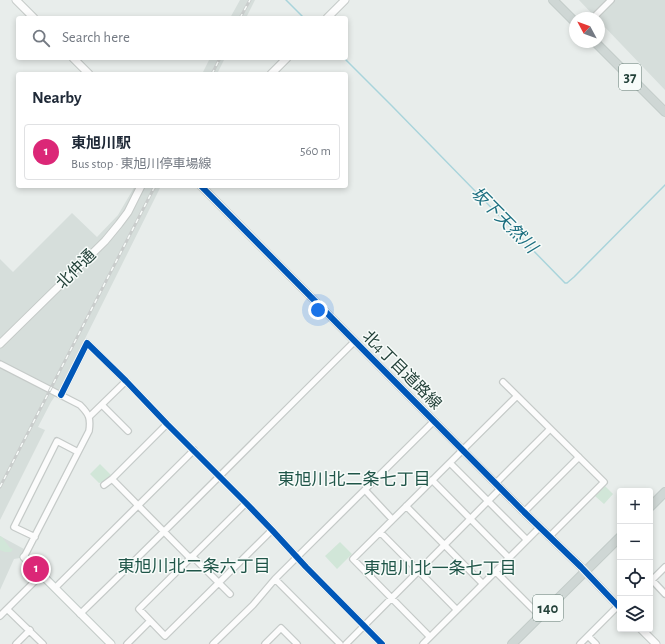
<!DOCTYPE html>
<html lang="en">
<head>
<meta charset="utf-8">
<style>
  :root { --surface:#fff; --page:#f6f6f7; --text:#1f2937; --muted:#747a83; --line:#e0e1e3; --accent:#db2777 }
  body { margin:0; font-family:"Alegreya Sans","Noto Sans JP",sans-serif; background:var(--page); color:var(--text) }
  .controls { position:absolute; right:12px; bottom:12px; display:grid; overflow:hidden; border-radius:4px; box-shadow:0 2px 6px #0003 }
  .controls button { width:36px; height:36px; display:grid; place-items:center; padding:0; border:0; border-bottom:1px solid var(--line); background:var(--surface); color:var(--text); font:20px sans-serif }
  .compass { position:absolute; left:569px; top:12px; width:36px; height:36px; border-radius:50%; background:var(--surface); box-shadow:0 2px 6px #0003; rotate:311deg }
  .you { position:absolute; left:318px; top:310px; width:14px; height:14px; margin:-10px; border:3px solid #fff; border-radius:50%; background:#1a73e8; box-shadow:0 0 0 6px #1a73e833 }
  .badge { display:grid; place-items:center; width:26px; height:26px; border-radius:50%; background:var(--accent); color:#fff; font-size:13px; font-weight:700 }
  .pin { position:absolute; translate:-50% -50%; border:2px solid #fff; box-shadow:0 1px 4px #0006 }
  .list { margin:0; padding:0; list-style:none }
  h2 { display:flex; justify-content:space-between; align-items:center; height:52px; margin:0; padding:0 16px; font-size:17px }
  h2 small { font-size:13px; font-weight:400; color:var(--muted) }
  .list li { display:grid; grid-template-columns:26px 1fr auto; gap:12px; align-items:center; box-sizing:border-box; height:56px; margin:0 8px 8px; padding:0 8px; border:1px solid var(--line); border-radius:4px }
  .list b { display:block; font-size:15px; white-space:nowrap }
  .list p { margin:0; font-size:13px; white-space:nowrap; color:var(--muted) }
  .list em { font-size:13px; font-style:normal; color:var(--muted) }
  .icon { flex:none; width:22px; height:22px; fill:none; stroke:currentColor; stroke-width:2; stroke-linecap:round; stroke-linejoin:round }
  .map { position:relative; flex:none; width:665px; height:644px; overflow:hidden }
  .search { position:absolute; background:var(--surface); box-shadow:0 2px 6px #0003; left:16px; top:16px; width:332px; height:44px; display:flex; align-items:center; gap:10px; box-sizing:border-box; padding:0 14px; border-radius:4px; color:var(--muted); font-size:15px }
  .panel { position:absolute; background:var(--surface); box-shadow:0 2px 6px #0003; left:16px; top:72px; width:332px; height:116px; border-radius:4px }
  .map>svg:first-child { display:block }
  .built { fill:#d6dedb }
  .green { fill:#d1e6d8 }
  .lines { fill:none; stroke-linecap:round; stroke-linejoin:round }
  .stream { stroke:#a9d4db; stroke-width:1.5 }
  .minor-casing { stroke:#c5cac8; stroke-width:8 }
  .tertiary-casing { stroke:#c5cac8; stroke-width:9 }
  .secondary-casing { stroke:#c3cbc8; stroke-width:9 }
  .primary-casing { stroke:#c3ccc9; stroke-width:10 }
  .minor { stroke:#fcfcfc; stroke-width:5.5 }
  .tertiary { stroke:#fcfcfc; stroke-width:7 }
  .secondary { stroke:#fcfcfc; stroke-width:7 }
  .primary { stroke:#cfd7d5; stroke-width:8 }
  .rail-casing { stroke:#c9cdcc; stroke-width:3 }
  .rail { stroke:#f7fbf9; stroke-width:1.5; stroke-dasharray:4.5; stroke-linecap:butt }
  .cycleway-casing { stroke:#f7fbf9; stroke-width:8 }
  .cycleway { stroke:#0057b8; stroke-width:6 }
  .labels { text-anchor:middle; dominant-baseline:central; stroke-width:3; stroke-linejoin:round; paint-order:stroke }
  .shield { fill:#f7fbf9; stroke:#637a73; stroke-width:1 }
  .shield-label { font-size:15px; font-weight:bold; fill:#24423a }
  .street-label { font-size:16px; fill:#24423a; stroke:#f7fbf9 }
  .water-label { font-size:17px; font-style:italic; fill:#1c6f80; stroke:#f7fbf9 }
  .neighbourhood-label { font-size:17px; fill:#1f5548; stroke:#f7fbf9 }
</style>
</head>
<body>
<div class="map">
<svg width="665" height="644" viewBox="0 0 665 644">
  <rect width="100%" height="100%" fill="#e8edeb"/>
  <path class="built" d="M240 0H255L246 18H230Z
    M579 0H665V90L599 21V18H596Z
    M210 58H225L217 74H202Z
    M135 186H161L60 389 51 402 38 427 45 430 0 520V259L13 272 72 213 97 237 118 215Z
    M0 536 24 549 20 558 14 559 0 590Z"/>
  <path class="green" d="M100 464 111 475 103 482 99 483 90 474Z
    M605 486 613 494 604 504 595 496Z
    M0 536 2 537 10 548 13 549 11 552H5L0 550Z
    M340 542 352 554 337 569 325 556Z"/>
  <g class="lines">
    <path class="stream" d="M286 0 304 18
      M344 58 392 106 565 283H567L574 277 665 185"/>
    <g class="minor-casing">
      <path id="minor" d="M593 18 611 0
        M0 364 80 405C89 414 91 418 89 431L24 557
        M503 382 604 482 549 537
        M61 395 87 343 126 381 167 424 246 503 272 530 306 567 382 644
        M102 405 128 431
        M89 417 126 381
        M450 463 527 540
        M112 479 190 558
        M432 480 509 558
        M496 483 550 429
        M104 485 112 479 167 424
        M365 490 392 519
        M246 503 139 609 165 636 272 530
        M406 506 483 584
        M524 512 579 457
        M380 532 457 610
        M35 537 14 527 57 441 78 452
        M192 556 230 594
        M665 567 652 580 665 594
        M496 572 540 616
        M275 579 340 644
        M55 588 194 450
        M7 609 43 644
        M80 614C173 524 263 432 355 341
        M0 616 41 575
        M588 636 596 644
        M430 637 353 559 517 396
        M16 644 30 630
        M127 644 150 621
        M213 644 253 605 275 579 434 421
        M265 644 281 628 297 644
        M346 644 501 488
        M423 644 540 527
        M580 644 618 606"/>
    </g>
    <g class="tertiary-casing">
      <path id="tertiary" d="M16 0 34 18
        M327 18 345 0
        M73 58 89 74
        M271 74 287 58
        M201 186 524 512 581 567 620 608
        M0 344 105 241 119 224 128 212 141 186
        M641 629 656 644"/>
    </g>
    <g class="secondary-casing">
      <path id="secondary" d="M24 557 111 644"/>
    </g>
    <g class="primary-casing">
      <path id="primary" d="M553 0 575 22
        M595 42 665 112
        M650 507 665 492
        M512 644 620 537"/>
    </g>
    <use href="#minor" class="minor"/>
    <use href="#tertiary" class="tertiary"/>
    <use href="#secondary" class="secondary"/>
    <use href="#primary" class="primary"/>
    <g class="rail-casing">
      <path id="rail" d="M240 18 250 0
        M212 74 220 58
        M0 487 155 186"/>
    </g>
    <use href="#rail" class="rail"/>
    <g class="cycleway-casing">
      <path id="cycleway" d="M201 186 524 512 581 567 620 608
        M61 395 87 343 126 381 167 424 246 503 272 530 306 567 382 644"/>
    </g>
    <use href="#cycleway" class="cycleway"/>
  </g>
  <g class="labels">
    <g class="shield">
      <rect x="619" y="64" width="22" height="26" rx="3"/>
      <rect x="533" y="595" width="30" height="26" rx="3"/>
    </g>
    <g class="shield-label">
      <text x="630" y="77">37</text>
      <text x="548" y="608">140</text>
    </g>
    <g class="street-label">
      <text transform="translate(76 269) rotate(-45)">北仲通</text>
      <text transform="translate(402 370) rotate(45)">北4丁目道路線</text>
    </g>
    <g class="water-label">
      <text transform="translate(504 220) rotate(45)">坂下天然川</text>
    </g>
    <g class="neighbourhood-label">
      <text x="354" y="479">東旭川北二条七丁目</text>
      <text x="194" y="566">東旭川北二条六丁目</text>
      <text x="440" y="568">東旭川北一条七丁目</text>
    </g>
  </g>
</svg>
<div class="controls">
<button>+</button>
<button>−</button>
<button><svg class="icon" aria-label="locate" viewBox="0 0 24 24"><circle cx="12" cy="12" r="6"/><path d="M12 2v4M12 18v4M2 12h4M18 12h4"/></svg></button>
<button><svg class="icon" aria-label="layers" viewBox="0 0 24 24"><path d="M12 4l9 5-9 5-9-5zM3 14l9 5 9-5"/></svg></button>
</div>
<svg class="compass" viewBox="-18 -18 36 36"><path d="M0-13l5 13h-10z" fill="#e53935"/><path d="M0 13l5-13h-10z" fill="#747a83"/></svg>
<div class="you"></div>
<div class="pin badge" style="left:36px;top:569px">1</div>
<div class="search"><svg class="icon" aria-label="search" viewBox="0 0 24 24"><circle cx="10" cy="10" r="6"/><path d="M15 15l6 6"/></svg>Search here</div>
<section class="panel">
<h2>Nearby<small></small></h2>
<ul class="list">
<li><span class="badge">1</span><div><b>東旭川駅</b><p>Bus stop · 東旭川停車場線</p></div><em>560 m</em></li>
</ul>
</section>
</div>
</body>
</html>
